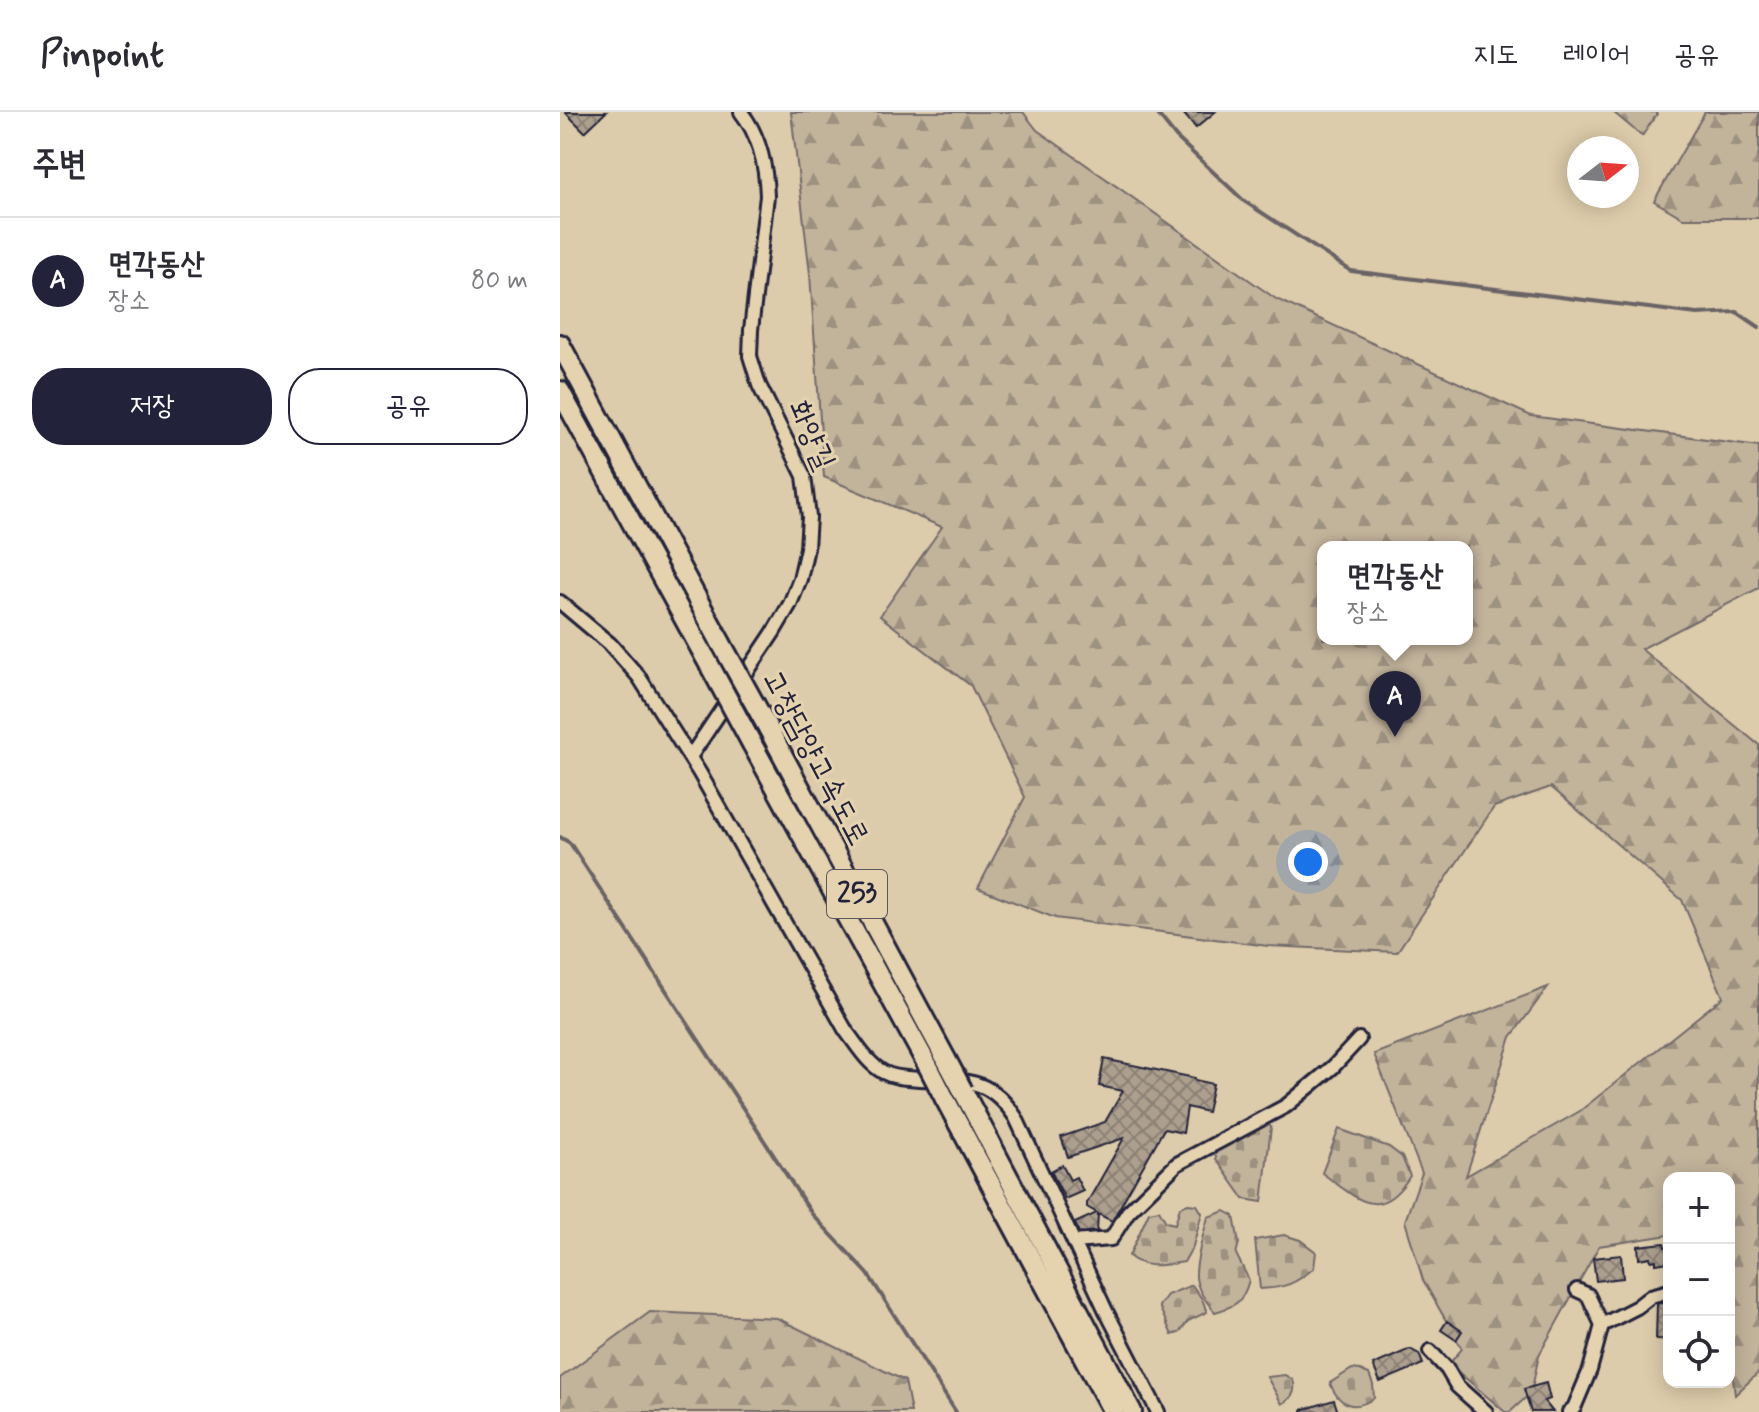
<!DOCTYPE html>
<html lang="ko">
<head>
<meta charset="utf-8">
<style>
  :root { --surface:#fff; --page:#f2f2f3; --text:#2b2b33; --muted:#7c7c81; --line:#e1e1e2; --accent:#22223b }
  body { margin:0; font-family:Mynerve,"Poor Story",sans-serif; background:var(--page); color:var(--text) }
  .controls { position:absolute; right:24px; bottom:24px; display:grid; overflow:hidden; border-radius:16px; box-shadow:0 4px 20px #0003 }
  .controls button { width:72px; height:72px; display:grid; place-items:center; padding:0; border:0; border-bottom:2px solid var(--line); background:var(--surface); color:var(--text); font:40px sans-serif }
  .compass { position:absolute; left:1007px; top:24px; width:72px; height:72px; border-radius:50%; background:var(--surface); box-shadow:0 4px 20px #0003; rotate:73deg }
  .you { position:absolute; left:748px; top:750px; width:28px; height:28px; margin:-20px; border:6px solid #fff; border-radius:50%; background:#1a73e8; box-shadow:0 0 0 12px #1a73e833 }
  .badge { display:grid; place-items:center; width:52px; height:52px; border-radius:50%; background:var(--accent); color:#fff; font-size:26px; font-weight:700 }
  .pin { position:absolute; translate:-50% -66px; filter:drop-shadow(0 2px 4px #0008) }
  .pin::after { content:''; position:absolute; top:42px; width:28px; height:24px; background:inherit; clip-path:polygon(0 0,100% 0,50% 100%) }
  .popup { position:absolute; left:757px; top:429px; width:156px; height:104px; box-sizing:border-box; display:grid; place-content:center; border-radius:16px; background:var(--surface); filter:drop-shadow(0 2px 6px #0005); font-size:26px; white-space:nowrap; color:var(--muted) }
  .popup b { font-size:30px; color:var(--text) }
  .popup::after { content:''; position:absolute; left:50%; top:100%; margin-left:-16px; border:16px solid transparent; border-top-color:var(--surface) }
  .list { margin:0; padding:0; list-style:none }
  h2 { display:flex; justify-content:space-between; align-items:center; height:104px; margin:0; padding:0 32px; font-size:34px }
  h2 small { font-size:26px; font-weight:400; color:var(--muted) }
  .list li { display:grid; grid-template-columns:52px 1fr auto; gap:24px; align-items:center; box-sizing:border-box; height:128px; padding:0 32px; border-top:2px solid var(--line) }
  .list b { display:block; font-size:30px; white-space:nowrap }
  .list p { margin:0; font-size:26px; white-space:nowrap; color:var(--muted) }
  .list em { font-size:26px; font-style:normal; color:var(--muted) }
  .actions { display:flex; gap:16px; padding:24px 32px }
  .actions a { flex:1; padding:18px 0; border:2px solid var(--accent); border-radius:32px; text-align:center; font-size:28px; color:var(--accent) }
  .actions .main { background:var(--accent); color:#fff }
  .icon { flex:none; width:44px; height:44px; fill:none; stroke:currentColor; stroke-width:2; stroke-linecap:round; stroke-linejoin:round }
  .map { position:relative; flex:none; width:1199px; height:1300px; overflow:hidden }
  header { display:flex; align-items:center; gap:48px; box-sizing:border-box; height:112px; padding:0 40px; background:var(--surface); border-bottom:2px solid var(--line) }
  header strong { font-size:38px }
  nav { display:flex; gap:44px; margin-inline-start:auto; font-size:28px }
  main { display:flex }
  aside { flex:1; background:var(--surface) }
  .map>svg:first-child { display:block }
  .forest { fill:url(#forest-firs); stroke:#726a6b; stroke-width:2; fill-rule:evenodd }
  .cemetery { fill:url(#cemetery-stones); stroke:#726a6b; stroke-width:2 }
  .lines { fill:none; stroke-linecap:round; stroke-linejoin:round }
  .stream { stroke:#696366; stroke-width:4 }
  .building { fill:url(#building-cross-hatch); stroke:#22223b; stroke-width:2 }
  .minor-casing { stroke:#22223b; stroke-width:18 }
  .highway-casing { stroke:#22223b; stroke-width:24 }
  .minor { stroke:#e5d3b0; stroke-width:12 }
  .highway { stroke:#e5d3b0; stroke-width:18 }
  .highway-bridge-casing { stroke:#22223b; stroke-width:24; stroke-linecap:butt }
  .highway-bridge { stroke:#e5d3b0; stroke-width:18 }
  .labels { text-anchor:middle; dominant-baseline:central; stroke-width:6; stroke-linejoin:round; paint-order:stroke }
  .shield { fill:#e5d3b0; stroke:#5c575e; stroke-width:2 }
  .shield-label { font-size:28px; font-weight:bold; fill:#22223b }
  .street-label { font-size:30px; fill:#22223b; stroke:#e5d3b0 }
</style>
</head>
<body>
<header>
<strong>Pinpoint</strong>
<nav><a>지도</a><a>레이어</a><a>공유</a></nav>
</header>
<main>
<aside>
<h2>주변<small></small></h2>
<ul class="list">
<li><span class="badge">A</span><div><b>면각동산</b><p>장소</p></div><em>80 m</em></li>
</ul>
<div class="actions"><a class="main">저장</a><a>공유</a></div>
</aside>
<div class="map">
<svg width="1199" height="1300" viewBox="0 0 1199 1300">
  <defs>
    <pattern id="forest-firs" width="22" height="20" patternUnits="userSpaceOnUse" patternTransform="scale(2)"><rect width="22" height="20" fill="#c2b39b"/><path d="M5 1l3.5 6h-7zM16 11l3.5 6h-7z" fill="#9d9180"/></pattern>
    <pattern id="cemetery-stones" width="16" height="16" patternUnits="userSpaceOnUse" patternTransform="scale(2)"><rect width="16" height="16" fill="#c2b39b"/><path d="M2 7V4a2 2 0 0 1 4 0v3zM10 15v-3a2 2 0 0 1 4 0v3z" fill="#9d9180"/></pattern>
    <pattern id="building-cross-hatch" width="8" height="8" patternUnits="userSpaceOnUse" patternTransform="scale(2)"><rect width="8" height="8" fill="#ac9f8e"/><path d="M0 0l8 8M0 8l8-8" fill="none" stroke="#8c8175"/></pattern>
  </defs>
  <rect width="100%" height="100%" fill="#ddccab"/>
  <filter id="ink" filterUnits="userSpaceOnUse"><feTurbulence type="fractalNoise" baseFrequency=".0125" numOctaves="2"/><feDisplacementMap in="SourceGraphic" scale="16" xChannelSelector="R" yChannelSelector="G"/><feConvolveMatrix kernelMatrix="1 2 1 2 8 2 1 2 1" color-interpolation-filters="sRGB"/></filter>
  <g filter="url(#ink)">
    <path class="forest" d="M231 0H463L477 18 716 187 971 304 1199 334V476L1081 537 1199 633V1260L1175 1283 1169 1235V1066H1109V1123L1039 1134 979 1243 971 1281 950 1300H945L889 1252 902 1237 863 1168 845 1109 862 1061 814 942 988 875 951 925 906 1064 1020 999 1163 885 1122 788 991 675 934 695 837 840 708 834 495 806 418 776 465 685 411 574 320 504 382 415 264 365 250 162ZM763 435H907V527H763Z
      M1145 0H1199V106H1123L1094 89Z
      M90 1200 217 1206 345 1269 351 1300H0V1266Z"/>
    <path class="cemetery" d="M1053 0H1096L1097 2 1082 24Z
      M707 1011 711 1015 702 1090 684 1087 656 1047 655 1037Z
      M779 1017 829 1035 842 1045 850 1064C819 1112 798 1087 762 1061Z
      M628 1092 637 1093 642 1101 633 1134 624 1150C604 1153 585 1158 569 1144L589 1100 599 1098 606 1110 615 1112 620 1095Z
      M665 1099 674 1104 679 1131 676 1142 689 1168C683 1190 676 1194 655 1200 647 1191 637 1177 636 1165 635 1149 644 1120 648 1105Z
      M724 1123 740 1128 756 1140 754 1156C735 1172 725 1176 700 1177L695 1128Z
      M632 1173 642 1187 647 1200 628 1209 619 1221 612 1223 599 1194 607 1183Z
      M792 1257 800 1258 809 1262 813 1273 814 1286C794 1300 778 1293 770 1271Z
      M725 1263 733 1268C737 1280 732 1287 722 1292L707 1265Z"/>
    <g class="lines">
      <path class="stream" d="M596 0 616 25 684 89 791 159 1137 202 1177 200 1199 215
        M0 725 10 731 252 1102 308 1162 396 1300"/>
    </g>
    <path class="building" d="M5 0H46L25 20Z
      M622 0H655L636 16Z
      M544 947 635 966V968L653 972 647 1000 627 995 623 1021 604 1017 552 1109 538 1102 537 1119 519 1121 515 1111 537 1101 527 1095V1091L564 1026 508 1045 501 1025 545 1010 563 979 539 974Z
      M502 1053 510 1068 516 1065 523 1079 505 1087 491 1059Z
      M1104 1131 1105 1135 1109 1134V1150L1096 1152V1148L1091 1149 1090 1145 1079 1147 1078 1134Z
      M1061 1143 1063 1166 1036 1169 1033 1146Z
      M1100 1191 1109 1192V1228L1096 1227 1097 1192Z
      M887 1209 902 1219 896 1228 881 1218Z
      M850 1237 859 1242 863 1252 820 1270 813 1253Z
      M986 1271 990 1287 984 1289 993 1300H971L964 1277Z
      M774 1288 778 1300H742V1298Z"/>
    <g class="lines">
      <g class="minor-casing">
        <path id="minor" d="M0 490 50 532 79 565 139 660 286 919C297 933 307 951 323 960 334 966 347 966 359 967 405 969 429 964 456 1006L546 1199 598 1300
          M130 645 213 521 230 492 240 467 247 436 249 405 244 364 199 273 190 244 191 218 207 84C206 54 200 24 181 0
          M514 1130 551 1127 568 1100 617 1052 726 994 773 955 799 927
          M1017 1178 1028 1183 1042 1213
          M870 1239 887 1257 897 1274 926 1300
          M1009 1300 1014 1296 1030 1258 1042 1213 1077 1195 1091 1184 1109 1179"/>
      </g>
      <g class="highway-casing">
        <path id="highway" d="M0 232 161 531
          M0 279 145 545
          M208 616 386 947
          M192 632 368 954
          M403 979 572 1300
          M385 987 553 1300"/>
      </g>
      <use href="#minor" class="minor"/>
      <use href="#highway" class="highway"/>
      <g class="highway-bridge-casing">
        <path id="highway-bridge" d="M161 531 208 616
          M145 545 192 632
          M386 947 403 979
          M368 954 385 987"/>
      </g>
      <use href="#highway-bridge" class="highway-bridge"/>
    </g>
  </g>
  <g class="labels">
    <rect class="shield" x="267" y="758" width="60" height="48" rx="6"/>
    <g class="shield-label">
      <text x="297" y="782">253</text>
    </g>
    <g class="street-label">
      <text transform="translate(251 323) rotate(66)">화양길</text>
      <text transform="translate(255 646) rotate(62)">고창담양고속도로</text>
    </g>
  </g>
</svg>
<div class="controls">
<button>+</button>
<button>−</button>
<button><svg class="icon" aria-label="locate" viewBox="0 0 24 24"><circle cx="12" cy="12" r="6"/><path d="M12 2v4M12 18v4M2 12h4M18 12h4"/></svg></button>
</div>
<svg class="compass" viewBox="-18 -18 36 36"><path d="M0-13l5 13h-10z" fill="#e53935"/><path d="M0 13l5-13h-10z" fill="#7c7c81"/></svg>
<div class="you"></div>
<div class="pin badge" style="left:835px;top:625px">A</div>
<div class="popup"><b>면각동산</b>장소</div>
</div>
</main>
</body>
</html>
